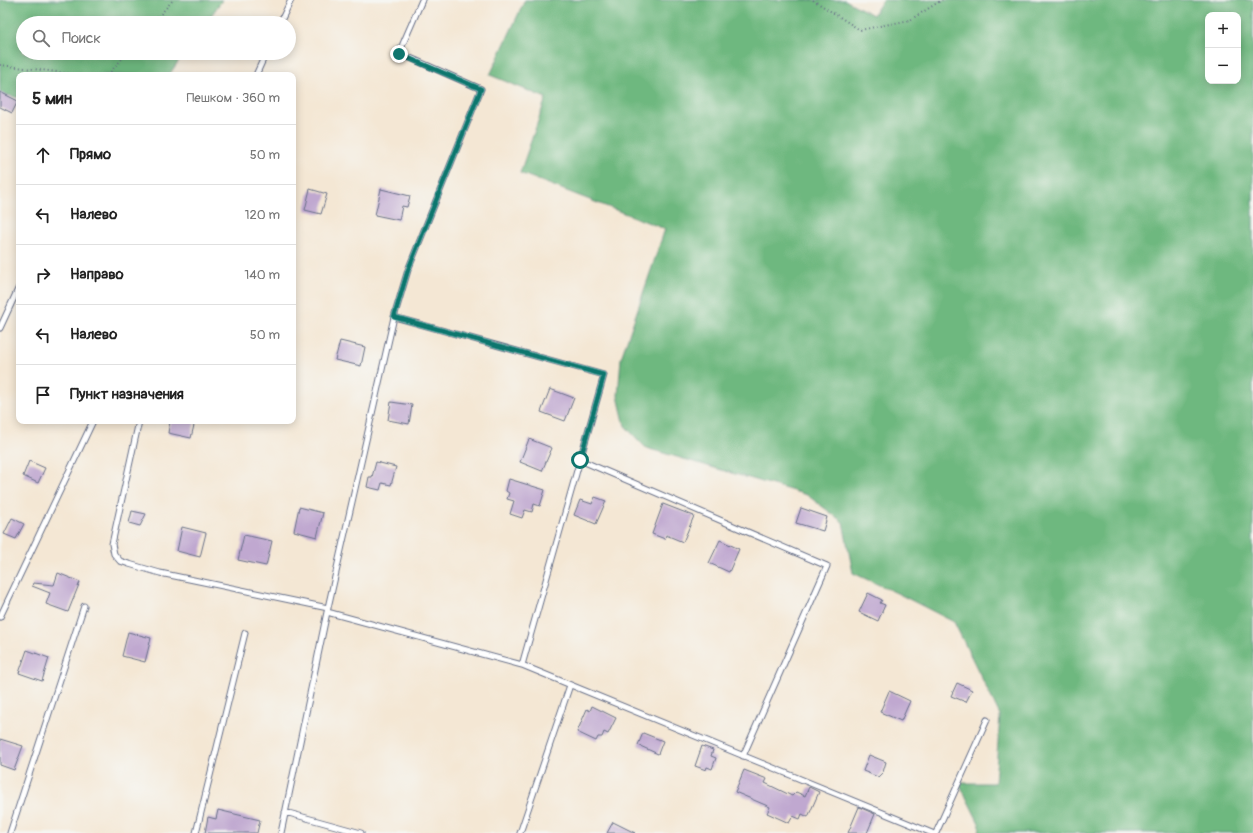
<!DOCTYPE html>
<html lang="ru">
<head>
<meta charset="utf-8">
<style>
  :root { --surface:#fff; --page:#f2f2f2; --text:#222; --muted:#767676; --line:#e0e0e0 }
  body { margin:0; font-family:Pangolin,sans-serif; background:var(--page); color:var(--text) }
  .controls { position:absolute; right:12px; top:12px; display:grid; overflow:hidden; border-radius:8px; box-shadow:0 2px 10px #0003 }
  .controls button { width:36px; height:36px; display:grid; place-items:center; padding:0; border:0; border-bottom:1px solid var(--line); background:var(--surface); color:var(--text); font:20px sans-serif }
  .stop { position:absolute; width:12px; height:12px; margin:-9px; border:3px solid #0f766e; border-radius:50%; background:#fff }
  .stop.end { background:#0f766e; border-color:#fff; box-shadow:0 1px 4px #0008 }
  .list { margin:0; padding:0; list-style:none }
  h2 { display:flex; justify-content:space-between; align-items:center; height:52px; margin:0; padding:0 16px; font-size:17px }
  h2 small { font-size:13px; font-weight:400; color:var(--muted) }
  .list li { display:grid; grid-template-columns:26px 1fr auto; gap:12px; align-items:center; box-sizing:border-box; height:60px; padding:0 16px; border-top:1px solid var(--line) }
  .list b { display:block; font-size:15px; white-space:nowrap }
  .list em { font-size:13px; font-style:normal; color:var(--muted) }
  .icon { flex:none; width:22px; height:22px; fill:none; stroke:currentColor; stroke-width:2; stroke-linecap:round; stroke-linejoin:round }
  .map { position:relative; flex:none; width:1253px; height:833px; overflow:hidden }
  .search { position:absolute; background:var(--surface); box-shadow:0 2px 10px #0003; left:16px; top:16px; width:280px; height:44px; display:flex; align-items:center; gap:10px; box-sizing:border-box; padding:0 14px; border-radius:22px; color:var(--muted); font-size:15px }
  .panel { position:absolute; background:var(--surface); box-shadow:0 2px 10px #0003; left:16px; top:72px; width:280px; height:352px; border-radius:8px }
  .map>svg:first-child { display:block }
  .forest { fill:#6eb87f; stroke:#44746e; fill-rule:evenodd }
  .building { fill:#c0a8d0 }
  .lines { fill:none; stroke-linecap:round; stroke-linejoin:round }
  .service-casing { stroke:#676f87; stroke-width:7 }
  .path { stroke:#676f87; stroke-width:2; stroke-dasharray:1 3; stroke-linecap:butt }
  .service { stroke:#fff; stroke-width:5 }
  .route { stroke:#0f766e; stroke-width:5 }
</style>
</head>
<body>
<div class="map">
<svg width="1253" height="833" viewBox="0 0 1253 833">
  <rect width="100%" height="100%" fill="#f6f6f2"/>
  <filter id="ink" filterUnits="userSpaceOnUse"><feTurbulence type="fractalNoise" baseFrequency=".025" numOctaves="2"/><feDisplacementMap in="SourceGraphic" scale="8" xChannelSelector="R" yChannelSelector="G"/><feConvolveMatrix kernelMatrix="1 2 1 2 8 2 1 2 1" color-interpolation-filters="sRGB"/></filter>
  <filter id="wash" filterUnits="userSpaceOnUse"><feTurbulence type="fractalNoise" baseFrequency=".012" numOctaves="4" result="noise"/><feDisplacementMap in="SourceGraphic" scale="16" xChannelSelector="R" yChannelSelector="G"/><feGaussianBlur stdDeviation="0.9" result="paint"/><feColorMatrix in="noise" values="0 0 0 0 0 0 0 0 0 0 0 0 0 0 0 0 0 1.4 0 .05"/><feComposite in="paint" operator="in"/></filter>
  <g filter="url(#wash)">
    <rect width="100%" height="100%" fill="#f4e7d4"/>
    <path class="forest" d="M0 0H222L206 23H23V53H184L169 75H19V98L0 93Z
      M525 0H845L873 15 883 0H1253V833H979L980 825 959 783H995L1000 715 954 622 899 594 853 573 843 522 807 495 646 448 625 426 618 396 621 358 665 229 520 173 546 98 490 75ZM1208 15H1238V81H1208Z"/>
    <g id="blocks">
      <path class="building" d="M0 92 18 101 12 113 0 107Z
        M310 189 327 194 321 214 305 210Z
        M381 189 410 196 407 207 402 206 399 220 375 215Z
        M340 341 365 347 361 366 335 360Z
        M550 389 574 398 565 421 541 412Z
        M391 402 412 405 409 424 388 420Z
        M170 421H195L191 438 168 433Z
        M529 439 552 448 542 471 520 462Z
        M29 461 45 468 38 483 23 476Z
        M376 462 396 467 391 485 382 483 380 490 367 487 369 477H372Z
        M509 479 545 490 540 506 534 504 532 512 525 510 522 518 510 514 514 501 507 499 509 493 506 491Z
        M595 497 606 501 596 524 574 515 580 500 592 504Z
        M663 504 694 516 683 542 666 535 665 539 652 534Z
        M299 507 323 513 317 537 294 531Z
        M801 508 827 517 823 531 796 523Z
        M132 511 146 514 140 526 129 523Z
        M12 518 24 524 16 539 4 534Z
        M182 527 206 533 200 557 177 551Z
        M244 535 272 541 266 566 238 560Z
        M720 540 739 549 729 572 709 563Z
        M58 573 80 582 68 612 46 604 50 593 32 586 33 583 54 585Z
        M868 593 882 600 880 603 885 605 878 621 859 612Z
        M128 632 151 638 145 662 122 656Z
        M27 650 49 658 42 681 19 673Z
        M957 683 972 690 966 702 951 696Z
        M889 691 910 701 901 721 880 712Z
        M592 706 616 718 608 734 604 732 602 737H598L596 741 577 732 587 709 590 711Z
        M643 733 663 741 658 754 638 745Z
        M0 739 23 746 14 770 0 765Z
        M702 746 713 750 711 756 716 758 712 769 707 767 706 770 695 766Z
        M869 755 886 762 883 772 878 777 863 771Z
        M744 770 767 779 765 783 792 796 796 792 805 796 809 787 819 792 808 817 802 814 800 819 793 816 789 823 767 813 770 807 735 792Z
        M859 807 875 814 867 833H848Z
        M218 810 260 820 257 833H205L208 817 216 819Z
        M613 822 635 833H607Z"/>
    </g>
  </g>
  <g filter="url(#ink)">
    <use href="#blocks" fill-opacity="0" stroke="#676f87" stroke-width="1"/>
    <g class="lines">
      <g class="service-casing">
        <path id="service" d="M280 23 291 0
          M256 75 266 53
          M394 317 604 375 522 665
          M0 328 19 287
          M139 421 112 544 114 554 120 561 129 564 160 573 328 608
          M580 460 827 566 743 756
          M327 612 522 665 932 833
          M0 617 93 421
          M285 812 361 833
          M10 833 84 606
          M196 833 245 633
          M281 833 327 612 394 317 408 270 481 89 399 53 422 0
          M520 833 570 685
          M936 833 987 720"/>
      </g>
      <path class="path" d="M813 0 860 30 910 20 942 0
        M153 23 173 0
        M0 65 82 75
        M108 75 127 53"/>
      <use href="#service" class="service"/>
    </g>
  </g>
  <g class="lines" filter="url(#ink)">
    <path class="route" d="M399 54 481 89 408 270 394 317 604 375 580 460"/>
  </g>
</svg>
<div class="controls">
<button>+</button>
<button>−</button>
</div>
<div class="stop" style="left:580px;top:460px"></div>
<div class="stop end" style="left:399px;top:54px"></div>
<div class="search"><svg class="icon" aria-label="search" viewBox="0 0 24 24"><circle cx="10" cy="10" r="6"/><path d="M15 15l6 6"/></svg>Поиск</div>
<section class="panel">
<h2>5 мин<small>Пешком · 360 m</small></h2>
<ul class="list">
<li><svg class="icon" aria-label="ahead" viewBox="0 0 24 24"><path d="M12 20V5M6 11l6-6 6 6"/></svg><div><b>Прямо</b></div><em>50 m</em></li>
<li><svg class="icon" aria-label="left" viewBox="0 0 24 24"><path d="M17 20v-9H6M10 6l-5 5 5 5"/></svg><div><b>Налево</b></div><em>120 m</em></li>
<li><svg class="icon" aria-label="right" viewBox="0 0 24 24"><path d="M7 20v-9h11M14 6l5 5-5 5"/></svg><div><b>Направо</b></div><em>140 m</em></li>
<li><svg class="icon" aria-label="left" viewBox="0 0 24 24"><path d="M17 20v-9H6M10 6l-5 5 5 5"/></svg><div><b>Налево</b></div><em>50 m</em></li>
<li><svg class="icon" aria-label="arrive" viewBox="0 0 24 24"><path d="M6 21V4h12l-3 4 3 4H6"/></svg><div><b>Пункт назначения</b></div></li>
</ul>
</section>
</div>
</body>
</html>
